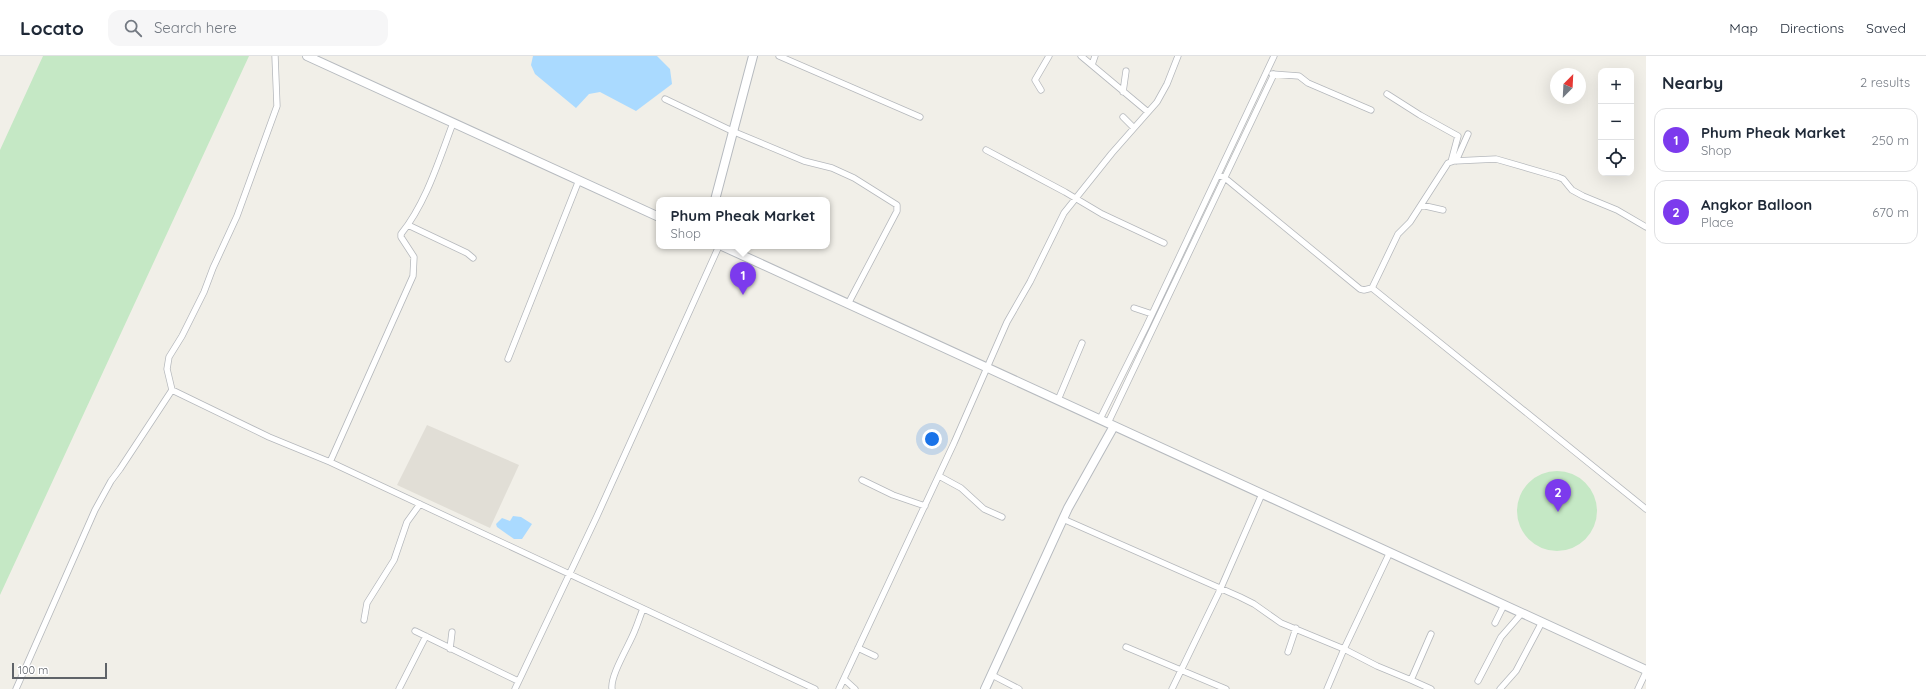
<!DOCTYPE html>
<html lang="en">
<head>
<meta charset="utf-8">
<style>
  :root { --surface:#fff; --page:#f6f6f7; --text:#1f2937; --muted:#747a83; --line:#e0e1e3; --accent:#7c3aed }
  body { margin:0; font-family:Quicksand,sans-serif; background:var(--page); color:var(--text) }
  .controls { position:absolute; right:12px; top:12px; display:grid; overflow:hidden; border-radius:8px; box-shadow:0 4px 16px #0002 }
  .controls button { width:36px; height:36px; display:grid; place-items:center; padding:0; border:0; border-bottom:1px solid var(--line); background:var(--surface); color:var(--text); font:20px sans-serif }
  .compass { position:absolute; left:1550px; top:12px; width:36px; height:36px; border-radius:50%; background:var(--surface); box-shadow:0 4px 16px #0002; rotate:24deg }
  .scale { position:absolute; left:12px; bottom:10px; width:95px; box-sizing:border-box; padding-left:4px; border:2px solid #5f6368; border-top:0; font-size:11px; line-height:14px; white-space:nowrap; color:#5f6368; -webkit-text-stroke:3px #fff; paint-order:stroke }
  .you { position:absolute; left:932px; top:383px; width:14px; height:14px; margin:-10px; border:3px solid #fff; border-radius:50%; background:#1a73e8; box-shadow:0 0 0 6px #1a73e833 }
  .badge { display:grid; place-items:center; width:26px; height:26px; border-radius:50%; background:var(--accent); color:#fff; font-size:13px; font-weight:700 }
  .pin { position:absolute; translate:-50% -33px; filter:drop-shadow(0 1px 2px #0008) }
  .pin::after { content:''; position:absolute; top:21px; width:14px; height:12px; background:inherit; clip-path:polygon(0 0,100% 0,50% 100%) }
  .popup { position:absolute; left:656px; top:141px; width:174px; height:52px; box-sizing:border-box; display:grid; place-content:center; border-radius:8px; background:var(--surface); filter:drop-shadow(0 1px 3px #0005); font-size:13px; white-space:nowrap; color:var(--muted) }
  .popup b { font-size:15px; color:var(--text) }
  .popup::after { content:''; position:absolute; left:50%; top:100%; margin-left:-8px; border:8px solid transparent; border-top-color:var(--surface) }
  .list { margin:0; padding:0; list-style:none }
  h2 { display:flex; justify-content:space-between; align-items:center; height:52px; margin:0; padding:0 16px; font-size:17px }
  h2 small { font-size:13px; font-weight:400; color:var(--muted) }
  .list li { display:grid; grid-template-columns:26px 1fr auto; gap:12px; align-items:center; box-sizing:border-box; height:64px; margin:0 8px 8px; padding:0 8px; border:1px solid var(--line); border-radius:12px }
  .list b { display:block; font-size:15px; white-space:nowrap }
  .list p { margin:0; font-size:13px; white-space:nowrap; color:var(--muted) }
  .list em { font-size:13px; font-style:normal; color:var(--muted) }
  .icon { flex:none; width:22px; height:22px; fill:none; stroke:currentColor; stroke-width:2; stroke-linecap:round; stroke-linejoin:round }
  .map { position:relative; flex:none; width:1646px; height:633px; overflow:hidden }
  header { display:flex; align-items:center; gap:24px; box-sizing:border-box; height:56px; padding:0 20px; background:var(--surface); border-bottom:1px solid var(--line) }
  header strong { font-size:19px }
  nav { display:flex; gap:22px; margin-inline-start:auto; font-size:14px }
  .search { width:280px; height:36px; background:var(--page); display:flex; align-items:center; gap:10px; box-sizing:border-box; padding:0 14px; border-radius:12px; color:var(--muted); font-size:15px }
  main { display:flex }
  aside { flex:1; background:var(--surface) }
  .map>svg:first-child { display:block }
  .education { fill:#e1ded6 }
  .green { fill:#c5e8c5 }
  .water { fill:#aadaff }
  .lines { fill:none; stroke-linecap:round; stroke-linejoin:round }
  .street-casing { stroke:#b5b8bc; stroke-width:7 }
  .secondary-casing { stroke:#b6babf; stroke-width:10 }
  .street { stroke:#fff; stroke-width:5.5 }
  .secondary { stroke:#fff; stroke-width:8 }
</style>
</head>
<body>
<header>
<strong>Locato</strong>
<div class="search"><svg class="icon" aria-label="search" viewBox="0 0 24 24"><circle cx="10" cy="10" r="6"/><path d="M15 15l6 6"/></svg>Search here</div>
<nav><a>Map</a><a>Directions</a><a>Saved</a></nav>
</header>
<main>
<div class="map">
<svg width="1646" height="633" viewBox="0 0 1646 633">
  <rect width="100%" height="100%" fill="#f1efe8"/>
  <path class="education" d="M427 369 519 409 490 472 397 429Z"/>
  <path class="green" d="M43 0H249L0 539V94Z
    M1517 455a40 40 0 1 1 80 0a40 40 0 1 1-80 0Z"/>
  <path class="water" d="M533 0H657L670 13 672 28 636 55 600 36 589 38 576 52 535 18 531 9Z
    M513 460 521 461 532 468 522 483H514L497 471 496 468 502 462 510 465Z"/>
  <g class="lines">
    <g class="street-casing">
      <path id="street" d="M275 0 277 50 237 160 213 212 204 236 182 280 169 301 167 313 172 334 269 381 330 406 815 633
        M779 0 920 61
        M1081 0 1148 56
        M1092 9 1095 0
        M1272 18 1299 20 1308 27 1371 54
        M1041 34 1035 24 1049 0
        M1123 36 1126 15
        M1387 38 1420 59 1458 80 1451 106
        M665 43 732 75 804 105 832 112 854 122 897 149V155L848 248
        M1123 61 1134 72
        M986 94 1065 136 1102 158 1164 187
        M1456 105 1468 78
        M1218 119 1225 122 1360 233 1364 234 1372 232 1646 453
        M1421 149 1443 154
        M408 169 467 197 473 202
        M1372 232 1398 178 1410 166 1448 107 1454 105 1496 103 1558 121 1563 123 1572 134 1583 140 1617 154 1646 171
        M1134 252 1152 258
        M508 303 579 124
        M1058 344 1082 287
        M1100 363 1146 271 1274 0
        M1108 367 1274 18
        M330 406 413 220 414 201 401 181V178C426 147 439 104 453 67
        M939 420 961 432 984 453 1002 461
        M862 424 893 439 925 450
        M1063 463 1240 541 1254 548 1281 567 1344 593 1327 633
        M1390 496 1344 593 1377 610 1411 624 1431 578
        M364 564 367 547 394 504 407 466 420 448
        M1495 567 1504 549
        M415 575 518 625
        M1126 591 1226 633
        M858 592 875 600
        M450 593 452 576
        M1288 596 1296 572
        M992 619 1019 633
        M844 623 855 633
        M1411 624 1431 633
        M1478 625 1501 581 1522 557
        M16 633 95 454 111 425 120 413 172 334
        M399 633 426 580
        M515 633 597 460 719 190
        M612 633C610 619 630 588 635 574 638 567 640 560 643 553
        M839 633 954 387 1007 266 1030 226 1064 157 1112 97 1157 46 1167 28 1178 0
        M1172 633 1220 534 1262 438
        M1500 633 1516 615 1542 566
        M1638 633 1646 616"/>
    </g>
    <g class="secondary-casing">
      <path id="secondary" d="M307 0 659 161
        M715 144 753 0
        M722 190 1646 614
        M985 633 1068 452 1114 370"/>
    </g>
    <use href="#street" class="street"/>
    <use href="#secondary" class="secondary"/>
  </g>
</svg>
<div class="controls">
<button>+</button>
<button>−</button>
<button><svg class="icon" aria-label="locate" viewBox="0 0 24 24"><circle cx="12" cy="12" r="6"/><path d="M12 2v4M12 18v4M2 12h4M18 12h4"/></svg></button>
</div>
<svg class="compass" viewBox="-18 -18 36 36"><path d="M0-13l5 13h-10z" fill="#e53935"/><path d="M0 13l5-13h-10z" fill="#747a83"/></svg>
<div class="scale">100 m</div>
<div class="you"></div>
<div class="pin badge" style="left:743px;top:239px">1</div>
<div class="popup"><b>Phum Pheak Market</b>Shop</div>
<div class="pin badge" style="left:1558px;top:456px">2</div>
</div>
<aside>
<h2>Nearby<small>2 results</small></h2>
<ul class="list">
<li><span class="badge">1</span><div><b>Phum Pheak Market</b><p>Shop</p></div><em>250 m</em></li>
<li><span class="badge">2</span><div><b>Angkor Balloon</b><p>Place</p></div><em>670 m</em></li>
</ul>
</aside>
</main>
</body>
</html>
